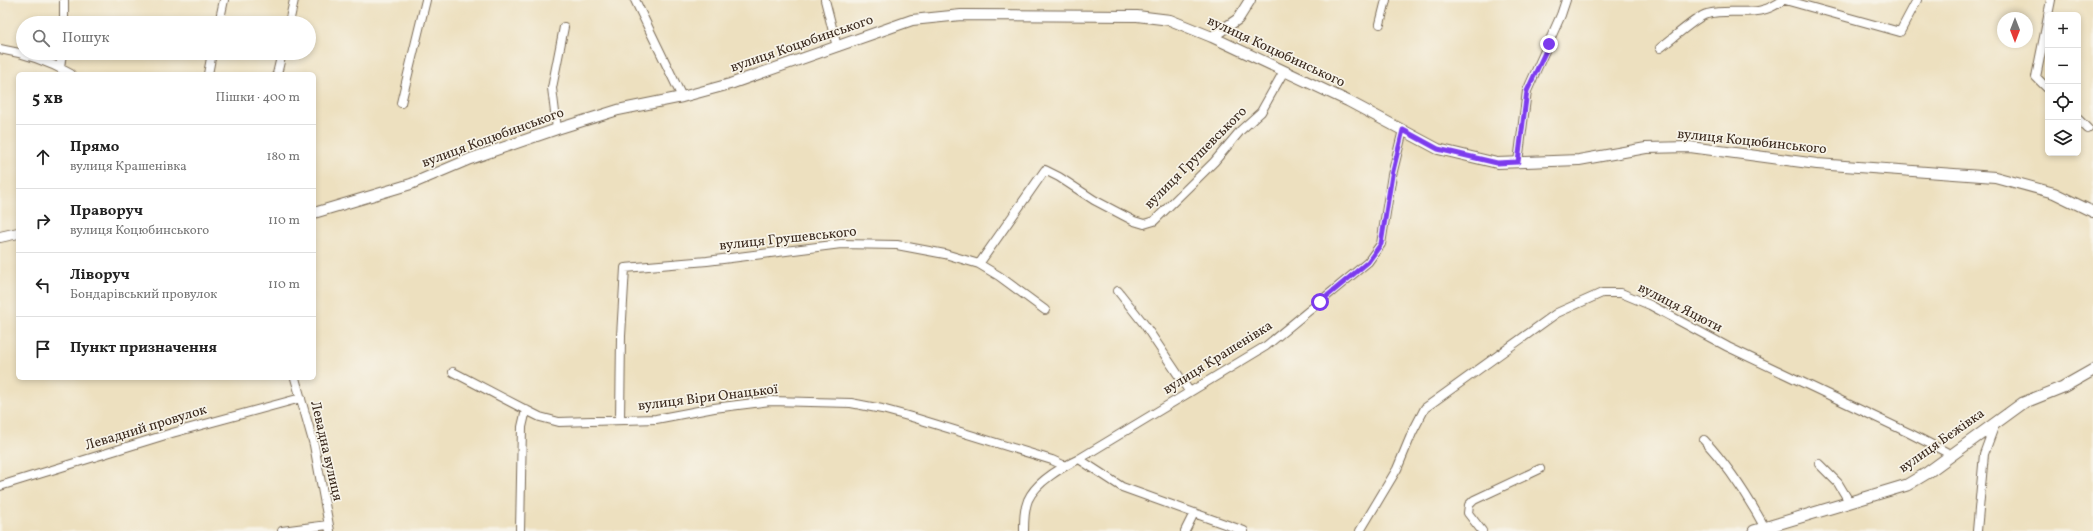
<!DOCTYPE html>
<html lang="uk">
<head>
<meta charset="utf-8">
<style>
  :root { --surface:#fff; --page:#f2f2f2; --text:#222; --muted:#767676; --line:#e0e0e0 }
  body { margin:0; font-family:Vollkorn,serif; background:var(--page); color:var(--text) }
  .controls { position:absolute; right:12px; top:12px; display:grid; overflow:hidden; border-radius:6px; box-shadow:0 2px 6px #0003 }
  .controls button { width:36px; height:36px; display:grid; place-items:center; padding:0; border:0; border-bottom:1px solid var(--line); background:var(--surface); color:var(--text); font:20px sans-serif }
  .compass { position:absolute; left:1997px; top:12px; width:36px; height:36px; border-radius:50%; background:var(--surface); box-shadow:0 2px 6px #0003; rotate:180deg }
  .stop { position:absolute; width:12px; height:12px; margin:-9px; border:3px solid #7c3aed; border-radius:50%; background:#fff }
  .stop.end { background:#7c3aed; border-color:#fff; box-shadow:0 1px 4px #0008 }
  .list { margin:0; padding:0; list-style:none }
  h2 { display:flex; justify-content:space-between; align-items:center; height:52px; margin:0; padding:0 16px; font-size:17px }
  h2 small { font-size:13px; font-weight:400; color:var(--muted) }
  .list li { display:grid; grid-template-columns:26px 1fr auto; gap:12px; align-items:center; box-sizing:border-box; height:64px; padding:0 16px; border-top:1px solid var(--line) }
  .list b { display:block; font-size:15px; white-space:nowrap }
  .list p { margin:0; font-size:13px; white-space:nowrap; color:var(--muted) }
  .list em { font-size:13px; font-style:normal; color:var(--muted) }
  .icon { flex:none; width:22px; height:22px; fill:none; stroke:currentColor; stroke-width:2; stroke-linecap:round; stroke-linejoin:round }
  .map { position:relative; flex:none; width:2093px; height:531px; overflow:hidden }
  .search { position:absolute; background:var(--surface); box-shadow:0 2px 6px #0003; left:16px; top:16px; width:300px; height:44px; display:flex; align-items:center; gap:10px; box-sizing:border-box; padding:0 14px; border-radius:22px; color:var(--muted); font-size:15px }
  .panel { position:absolute; background:var(--surface); box-shadow:0 2px 6px #0003; left:16px; top:72px; width:300px; height:308px; border-radius:6px }
  .map>svg:first-child { display:block }
  .lines { fill:none; stroke-linecap:round; stroke-linejoin:round }
  .minor-casing { stroke:#796a56; stroke-width:10 }
  .tertiary-casing { stroke:#796a56; stroke-width:12 }
  .secondary-casing { stroke:#796a56; stroke-width:13 }
  .minor { stroke:#fff; stroke-width:8 }
  .tertiary { stroke:#fff; stroke-width:10 }
  .secondary { stroke:#fff; stroke-width:11 }
  .route { stroke:#7c3aed; stroke-width:5 }
  .labels { text-anchor:middle; dominant-baseline:central; stroke-width:3.5; stroke-linejoin:round; paint-order:stroke }
  .street-label { font-size:14px; fill:#3b2a1e; stroke:#f7f3e8 }
</style>
</head>
<body>
<div class="map">
<svg width="2093" height="531" viewBox="0 0 2093 531">
  <rect width="100%" height="100%" fill="#f7f3e8"/>
  <filter id="ink" filterUnits="userSpaceOnUse"><feTurbulence type="fractalNoise" baseFrequency=".025" numOctaves="2"/><feDisplacementMap in="SourceGraphic" scale="8" xChannelSelector="R" yChannelSelector="G"/><feConvolveMatrix kernelMatrix="1 2 1 2 8 2 1 2 1" color-interpolation-filters="sRGB"/></filter>
  <filter id="wash" filterUnits="userSpaceOnUse"><feTurbulence type="fractalNoise" baseFrequency=".012" numOctaves="4" result="noise"/><feDisplacementMap in="SourceGraphic" scale="16" xChannelSelector="R" yChannelSelector="G"/><feGaussianBlur stdDeviation="0.9" result="paint"/><feColorMatrix in="noise" values="0 0 0 0 0 0 0 0 0 0 0 0 0 0 0 0 0 1.4 0 .05"/><feComposite in="paint" operator="in"/></filter>
  <g filter="url(#wash)">
    <rect width="100%" height="100%" fill="#ede0bf"/>
  </g>
  <g filter="url(#ink)">
    <g class="lines">
      <g class="minor-casing">
        <path id="minor" d="M635 0 682 97
          M825 0 837 47
          M1785 0 1900 32 1917 0
          M2048 15 2051 0
          M2048 17 2036 77 2048 89
          M64 23V0
          M219 23 224 0
          M289 23 294 0
          M1380 24 1386 0
          M1660 48C1670 41 1697 16 1707 14 1735 7 1757 20 1783 0
          M0 49C24 53 50 62 71 74
          M60 68 62 53
          M208 74 212 53
          M277 74 282 53
          M401 103 426 0
          M2078 119 2088 129
          M557 129 552 88 564 27
          M1518 162 1527 91 1561 15 1566 0
          M979 264 999 276 1045 310
          M1118 291 1144 324 1189 391
          M453 372 526 410 540 417 559 422 656 419 714 408 770 401 851 403 882 409 915 418 1052 460 1065 466
          M295 378 314 445 330 531
          M620 420 621 336 625 268 707 261 841 244 897 245 945 254 979 264 1045 170 1059 177 1094 200 1134 221 1144 224 1154 221 1214 162 1241 130 1261 112 1284 71
          M1704 440C1729 467 1747 495 1765 528
          M1079 459 1122 487 1244 531
          M1819 464 1838 483 1850 503
          M0 486 172 433 301 398
          M282 531 328 525
          M520 531 522 427 526 410
          M1024 531C1024 520 1024 510 1028 500 1036 482 1062 467 1079 459L1266 346 1368 262 1381 244 1392 175 1403 130
          M1185 531 1194 513
          M1360 531 1397 469 1412 433 1425 408 1557 313 1602 293H1621L1650 305 1728 347 1909 433 1952 455
          M1482 531 1468 513 1469 505 1474 500 1540 469
          M1977 531 1984 454 1995 424"/>
      </g>
      <g class="tertiary-casing">
        <path id="tertiary" d="M1212 37 1238 19 1250 0
          M314 213 411 184 470 159 557 129 618 110 682 97 730 84 912 20 961 15 1137 16 1170 20 1212 37 1348 101 1438 149 1497 163 1579 160 1646 148 1690 147 1817 164 1995 177 2054 193 2093 212
          M0 237 18 233"/>
      </g>
      <g class="secondary-casing">
        <path id="secondary" d="M1754 531 1907 485 1927 473 2023 403 2063 387 2093 370"/>
      </g>
      <use href="#minor" class="minor"/>
      <use href="#tertiary" class="tertiary"/>
      <use href="#secondary" class="secondary"/>
    </g>
  </g>
  <g class="lines" filter="url(#ink)">
    <path class="route" d="M1320 302 1368 262 1381 244 1392 175 1403 130 1438 149 1497 163 1518 162 1527 91 1549 44"/>
  </g>
  <g class="labels">
    <g class="street-label">
      <text transform="translate(802 44) rotate(-19)">вулиця Коцюбинського</text>
      <text transform="translate(1276 52) rotate(25)">вулиця Коцюбинського</text>
      <text transform="translate(493 138) rotate(-20)">вулиця Коцюбинського</text>
      <text transform="translate(1752 142) rotate(6)">вулиця Коцюбинського</text>
      <text transform="translate(1196 158) rotate(-45)">вулиця Грушевського</text>
      <text transform="translate(788 239) rotate(-6)">вулиця Грушевського</text>
      <text transform="translate(1680 308) rotate(27)">вулиця Яцюти</text>
      <text transform="translate(1218 358) rotate(-32)">вулиця Крашенівка</text>
      <text transform="translate(708 398) rotate(-7)">вулиця Віри Онацької</text>
      <text transform="translate(146 428) rotate(-17)">Левадний провулок</text>
      <text transform="translate(1942 441) rotate(-35)">вулиця Бежівка</text>
      <text transform="translate(326 451) rotate(77)">Левадна вулиця</text>
    </g>
  </g>
</svg>
<div class="controls">
<button>+</button>
<button>−</button>
<button><svg class="icon" aria-label="locate" viewBox="0 0 24 24"><circle cx="12" cy="12" r="6"/><path d="M12 2v4M12 18v4M2 12h4M18 12h4"/></svg></button>
<button><svg class="icon" aria-label="layers" viewBox="0 0 24 24"><path d="M12 4l9 5-9 5-9-5zM3 14l9 5 9-5"/></svg></button>
</div>
<svg class="compass" viewBox="-18 -18 36 36"><path d="M0-13l5 13h-10z" fill="#e53935"/><path d="M0 13l5-13h-10z" fill="#767676"/></svg>
<div class="stop" style="left:1320px;top:302px"></div>
<div class="stop end" style="left:1549px;top:44px"></div>
<div class="search"><svg class="icon" aria-label="search" viewBox="0 0 24 24"><circle cx="10" cy="10" r="6"/><path d="M15 15l6 6"/></svg>Пошук</div>
<section class="panel">
<h2>5 хв<small>Пішки · 400 m</small></h2>
<ul class="list">
<li><svg class="icon" aria-label="ahead" viewBox="0 0 24 24"><path d="M12 20V5M6 11l6-6 6 6"/></svg><div><b>Прямо</b><p>вулиця Крашенівка</p></div><em>180 m</em></li>
<li><svg class="icon" aria-label="right" viewBox="0 0 24 24"><path d="M7 20v-9h11M14 6l5 5-5 5"/></svg><div><b>Праворуч</b><p>вулиця Коцюбинського</p></div><em>110 m</em></li>
<li><svg class="icon" aria-label="left" viewBox="0 0 24 24"><path d="M17 20v-9H6M10 6l-5 5 5 5"/></svg><div><b>Ліворуч</b><p>Бондарівський провулок</p></div><em>110 m</em></li>
<li><svg class="icon" aria-label="arrive" viewBox="0 0 24 24"><path d="M6 21V4h12l-3 4 3 4H6"/></svg><div><b>Пункт призначення</b></div></li>
</ul>
</section>
</div>
</body>
</html>
